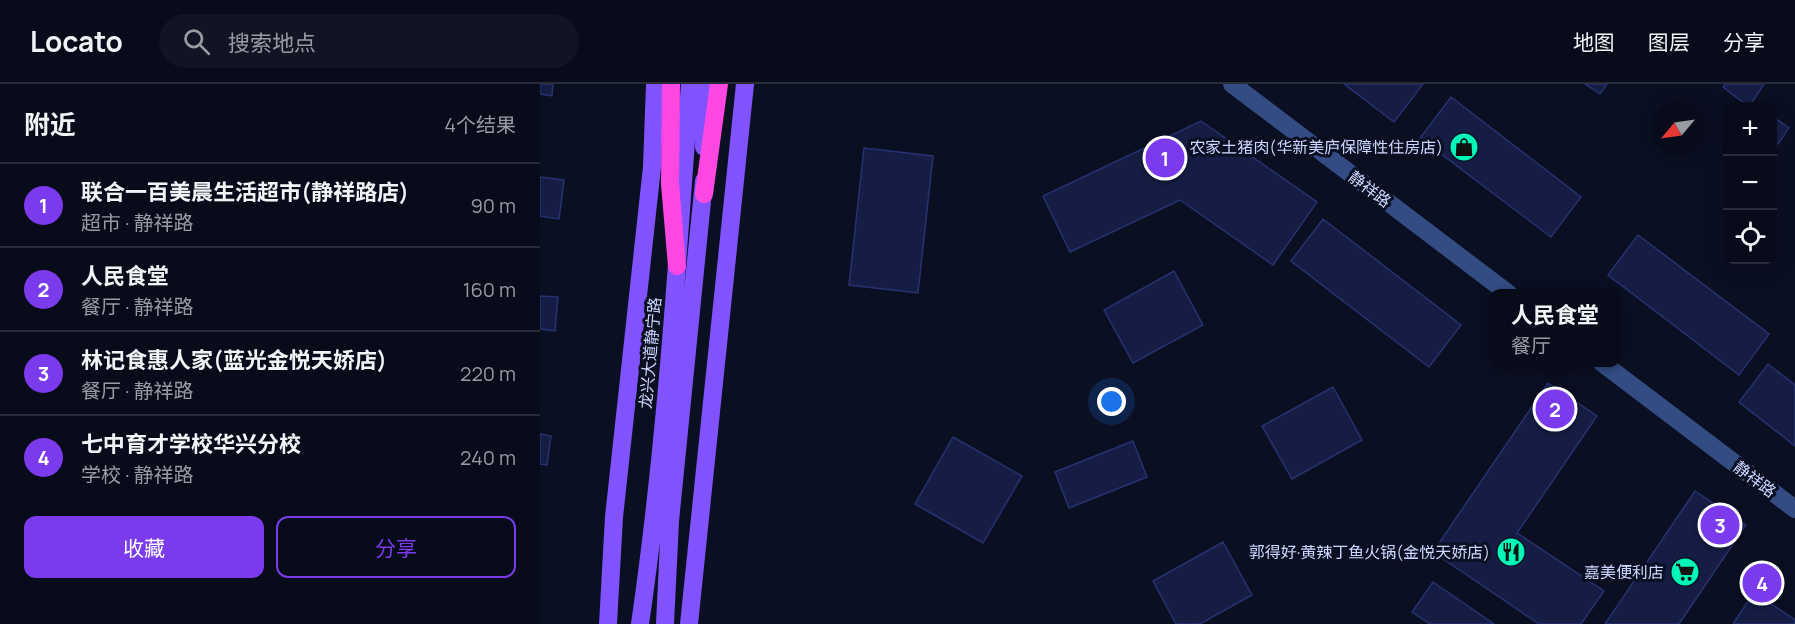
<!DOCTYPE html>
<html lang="zh">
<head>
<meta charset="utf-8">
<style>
  :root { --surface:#080b1a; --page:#111423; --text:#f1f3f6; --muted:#989ba2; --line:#292b39; --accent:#7c3aed }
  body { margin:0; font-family:Manrope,"Noto Sans SC",sans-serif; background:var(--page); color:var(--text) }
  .controls { position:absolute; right:18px; top:18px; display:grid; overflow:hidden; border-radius:12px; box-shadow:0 6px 24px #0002 }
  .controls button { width:54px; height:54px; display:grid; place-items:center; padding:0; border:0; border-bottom:2px solid var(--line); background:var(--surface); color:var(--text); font:30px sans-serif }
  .compass { position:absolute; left:1111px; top:18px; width:54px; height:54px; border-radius:50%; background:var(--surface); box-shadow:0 6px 24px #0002; rotate:241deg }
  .you { position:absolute; left:572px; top:318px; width:21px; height:21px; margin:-15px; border:4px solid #fff; border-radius:50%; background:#1a73e8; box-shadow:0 0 0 9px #1a73e833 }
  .badge { display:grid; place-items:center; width:39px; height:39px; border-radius:50%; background:var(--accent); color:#fff; font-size:20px; font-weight:700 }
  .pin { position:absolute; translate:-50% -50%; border:3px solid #fff; box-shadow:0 2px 6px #0006 }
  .popup { position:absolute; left:949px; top:205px; width:132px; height:78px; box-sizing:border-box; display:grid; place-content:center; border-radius:12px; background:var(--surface); filter:drop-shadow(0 2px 4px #0005); font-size:20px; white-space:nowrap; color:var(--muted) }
  .popup b { font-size:22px; color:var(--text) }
  .popup::after { content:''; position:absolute; left:50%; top:100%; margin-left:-12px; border:12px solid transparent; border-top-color:var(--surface) }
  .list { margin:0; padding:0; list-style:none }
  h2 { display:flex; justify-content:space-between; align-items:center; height:78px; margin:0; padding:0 24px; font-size:26px }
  h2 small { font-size:20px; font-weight:400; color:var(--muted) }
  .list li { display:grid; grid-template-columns:39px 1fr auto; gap:18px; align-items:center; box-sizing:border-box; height:84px; padding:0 24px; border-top:2px solid var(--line) }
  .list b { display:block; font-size:22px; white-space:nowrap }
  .list p { margin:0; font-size:20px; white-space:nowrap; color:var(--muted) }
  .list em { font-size:20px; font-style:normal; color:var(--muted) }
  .actions { display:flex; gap:12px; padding:18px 24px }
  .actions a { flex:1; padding:14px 0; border:2px solid var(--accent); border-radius:12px; text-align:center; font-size:21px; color:var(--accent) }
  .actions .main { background:var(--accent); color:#fff }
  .icon { flex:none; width:33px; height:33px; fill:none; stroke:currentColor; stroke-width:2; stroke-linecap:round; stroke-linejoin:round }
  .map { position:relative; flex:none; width:1255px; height:540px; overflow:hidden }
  header { display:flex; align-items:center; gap:36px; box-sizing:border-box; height:84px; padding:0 30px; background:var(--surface); border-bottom:2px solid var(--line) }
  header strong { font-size:28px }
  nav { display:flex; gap:33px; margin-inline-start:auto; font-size:21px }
  .search { width:420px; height:54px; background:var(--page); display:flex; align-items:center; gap:15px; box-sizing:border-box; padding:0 21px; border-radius:33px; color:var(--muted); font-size:22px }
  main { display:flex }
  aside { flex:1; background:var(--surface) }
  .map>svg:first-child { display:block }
  .building { fill:#161d44; stroke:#263272; stroke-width:1.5 }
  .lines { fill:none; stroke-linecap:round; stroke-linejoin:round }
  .minor { stroke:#334d84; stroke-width:18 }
  .major { stroke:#8153ff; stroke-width:18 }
  .highway { stroke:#ff47e1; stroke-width:18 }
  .labels { text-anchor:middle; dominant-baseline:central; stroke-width:6; stroke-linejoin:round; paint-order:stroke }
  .poi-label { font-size:16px; fill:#ccd8ff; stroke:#0b0f22; text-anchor:end }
  .street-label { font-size:16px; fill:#ccd8ff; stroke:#0b0f22 }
</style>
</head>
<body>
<header>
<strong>Locato</strong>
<div class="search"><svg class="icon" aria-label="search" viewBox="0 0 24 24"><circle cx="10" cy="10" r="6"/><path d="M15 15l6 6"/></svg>搜索地点</div>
<nav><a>地图</a><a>图层</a><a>分享</a></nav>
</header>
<main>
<aside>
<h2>附近<small>4个结果</small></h2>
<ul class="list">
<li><span class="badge">1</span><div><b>联合一百美晨生活超市(静祥路店)</b><p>超市 · 静祥路</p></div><em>90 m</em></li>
<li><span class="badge">2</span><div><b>人民食堂</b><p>餐厅 · 静祥路</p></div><em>160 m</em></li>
<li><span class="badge">3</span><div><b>林记食惠人家(蓝光金悦天娇店)</b><p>餐厅 · 静祥路</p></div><em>220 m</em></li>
<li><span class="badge">4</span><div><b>七中育才学校华兴分校</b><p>学校 · 静祥路</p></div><em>240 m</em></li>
</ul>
<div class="actions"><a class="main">收藏</a><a>分享</a></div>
</aside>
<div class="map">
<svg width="1255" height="540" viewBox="0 0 1255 540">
  <rect width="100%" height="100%" fill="#0b0f22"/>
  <path class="building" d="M0 0H13L12 12 0 10Z
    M804 0H883L854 38Z
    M1045 0H1067L1060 10Z
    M1185 0H1224L1212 18 1219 22H1208L1183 3Z
    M911 13 1041 113 1011 153 880 54Z
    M1232 32 1249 44 1238 60 1232 56Z
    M661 37 777 118 733 181 640 116 530 168 503 112Z
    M324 64 393 72 378 209 309 201Z
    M0 93 24 96 19 135 0 132Z
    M783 135 921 241 889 283 751 177Z
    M1098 151 1229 250 1199 291 1068 191Z
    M634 187 663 241 593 279 564 226Z
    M0 212 18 213 15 247 0 245Z
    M1228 280 1255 301V362L1199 318Z
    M1008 299 1057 332 977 449 1064 507 1041 540H999L893 468Z
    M793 303 822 356 752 395 722 342Z
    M0 350 11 352 7 381 0 380Z
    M413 353 482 392 443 459 375 420Z
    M593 357 607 393 529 424 515 388Z
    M1155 407 1206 441 1139 540H1065Z
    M683 458 712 511 660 540H636L613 497Z
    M893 498 954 540H890L872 528Z
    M1214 508 1255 536V540H1193Z"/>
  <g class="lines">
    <path class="minor" d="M692 0 969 210
      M1061 278 1255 425"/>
    <path class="major" d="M164 63 165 0
      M68 540 74 433 112 83 115 0
      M100 540C126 361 137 181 150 0
      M125 540 130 437 164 97
      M149 540 205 0"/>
    <path class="highway" d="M131 0 130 100 137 182
      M164 110 179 0"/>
  </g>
  <defs>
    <g id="shop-disc" transform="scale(1.5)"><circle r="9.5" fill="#00f7b8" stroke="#0b0f22"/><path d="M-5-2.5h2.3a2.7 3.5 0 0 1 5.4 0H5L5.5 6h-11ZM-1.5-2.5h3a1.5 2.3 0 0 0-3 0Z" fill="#111"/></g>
    <g id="restaurant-disc" transform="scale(1.5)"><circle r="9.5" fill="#00f7b8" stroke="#0b0f22"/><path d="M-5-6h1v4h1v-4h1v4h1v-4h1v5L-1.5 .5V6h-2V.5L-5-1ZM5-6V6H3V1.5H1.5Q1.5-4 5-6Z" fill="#111"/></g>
    <g id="supermarket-disc" transform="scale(1.5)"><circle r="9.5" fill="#00f7b8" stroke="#0b0f22"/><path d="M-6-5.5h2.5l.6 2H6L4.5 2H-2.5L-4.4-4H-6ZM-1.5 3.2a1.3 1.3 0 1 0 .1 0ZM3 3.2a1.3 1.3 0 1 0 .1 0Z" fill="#111"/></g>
  </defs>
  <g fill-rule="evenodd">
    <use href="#shop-disc" x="924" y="63"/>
    <use href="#restaurant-disc" x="971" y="468"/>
    <use href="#supermarket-disc" x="1145" y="488"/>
  </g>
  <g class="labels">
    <g class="poi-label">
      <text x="903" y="63">农家土猪肉(华新美庐保障性住房店)</text>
      <text x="950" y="468">郭得好·黄辣丁鱼火锅(金悦天娇店)</text>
      <text x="1124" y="488">嘉美便利店</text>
    </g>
    <g class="street-label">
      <text transform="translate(830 105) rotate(37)">静祥路</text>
      <text transform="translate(110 269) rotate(-85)">龙兴大道静宁路</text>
      <text transform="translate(1215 395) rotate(37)">静祥路</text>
    </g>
  </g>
</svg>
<div class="controls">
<button>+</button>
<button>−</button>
<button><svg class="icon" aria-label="locate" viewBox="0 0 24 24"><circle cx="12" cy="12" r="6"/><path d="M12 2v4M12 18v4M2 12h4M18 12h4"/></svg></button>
</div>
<svg class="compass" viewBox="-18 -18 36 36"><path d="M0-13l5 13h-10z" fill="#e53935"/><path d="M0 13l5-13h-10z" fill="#989ba2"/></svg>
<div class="you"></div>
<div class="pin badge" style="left:625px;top:74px">1</div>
<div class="pin badge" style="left:1015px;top:325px">2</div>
<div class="popup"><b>人民食堂</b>餐厅</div>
<div class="pin badge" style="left:1180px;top:441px">3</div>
<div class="pin badge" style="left:1222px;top:499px">4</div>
</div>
</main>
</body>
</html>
